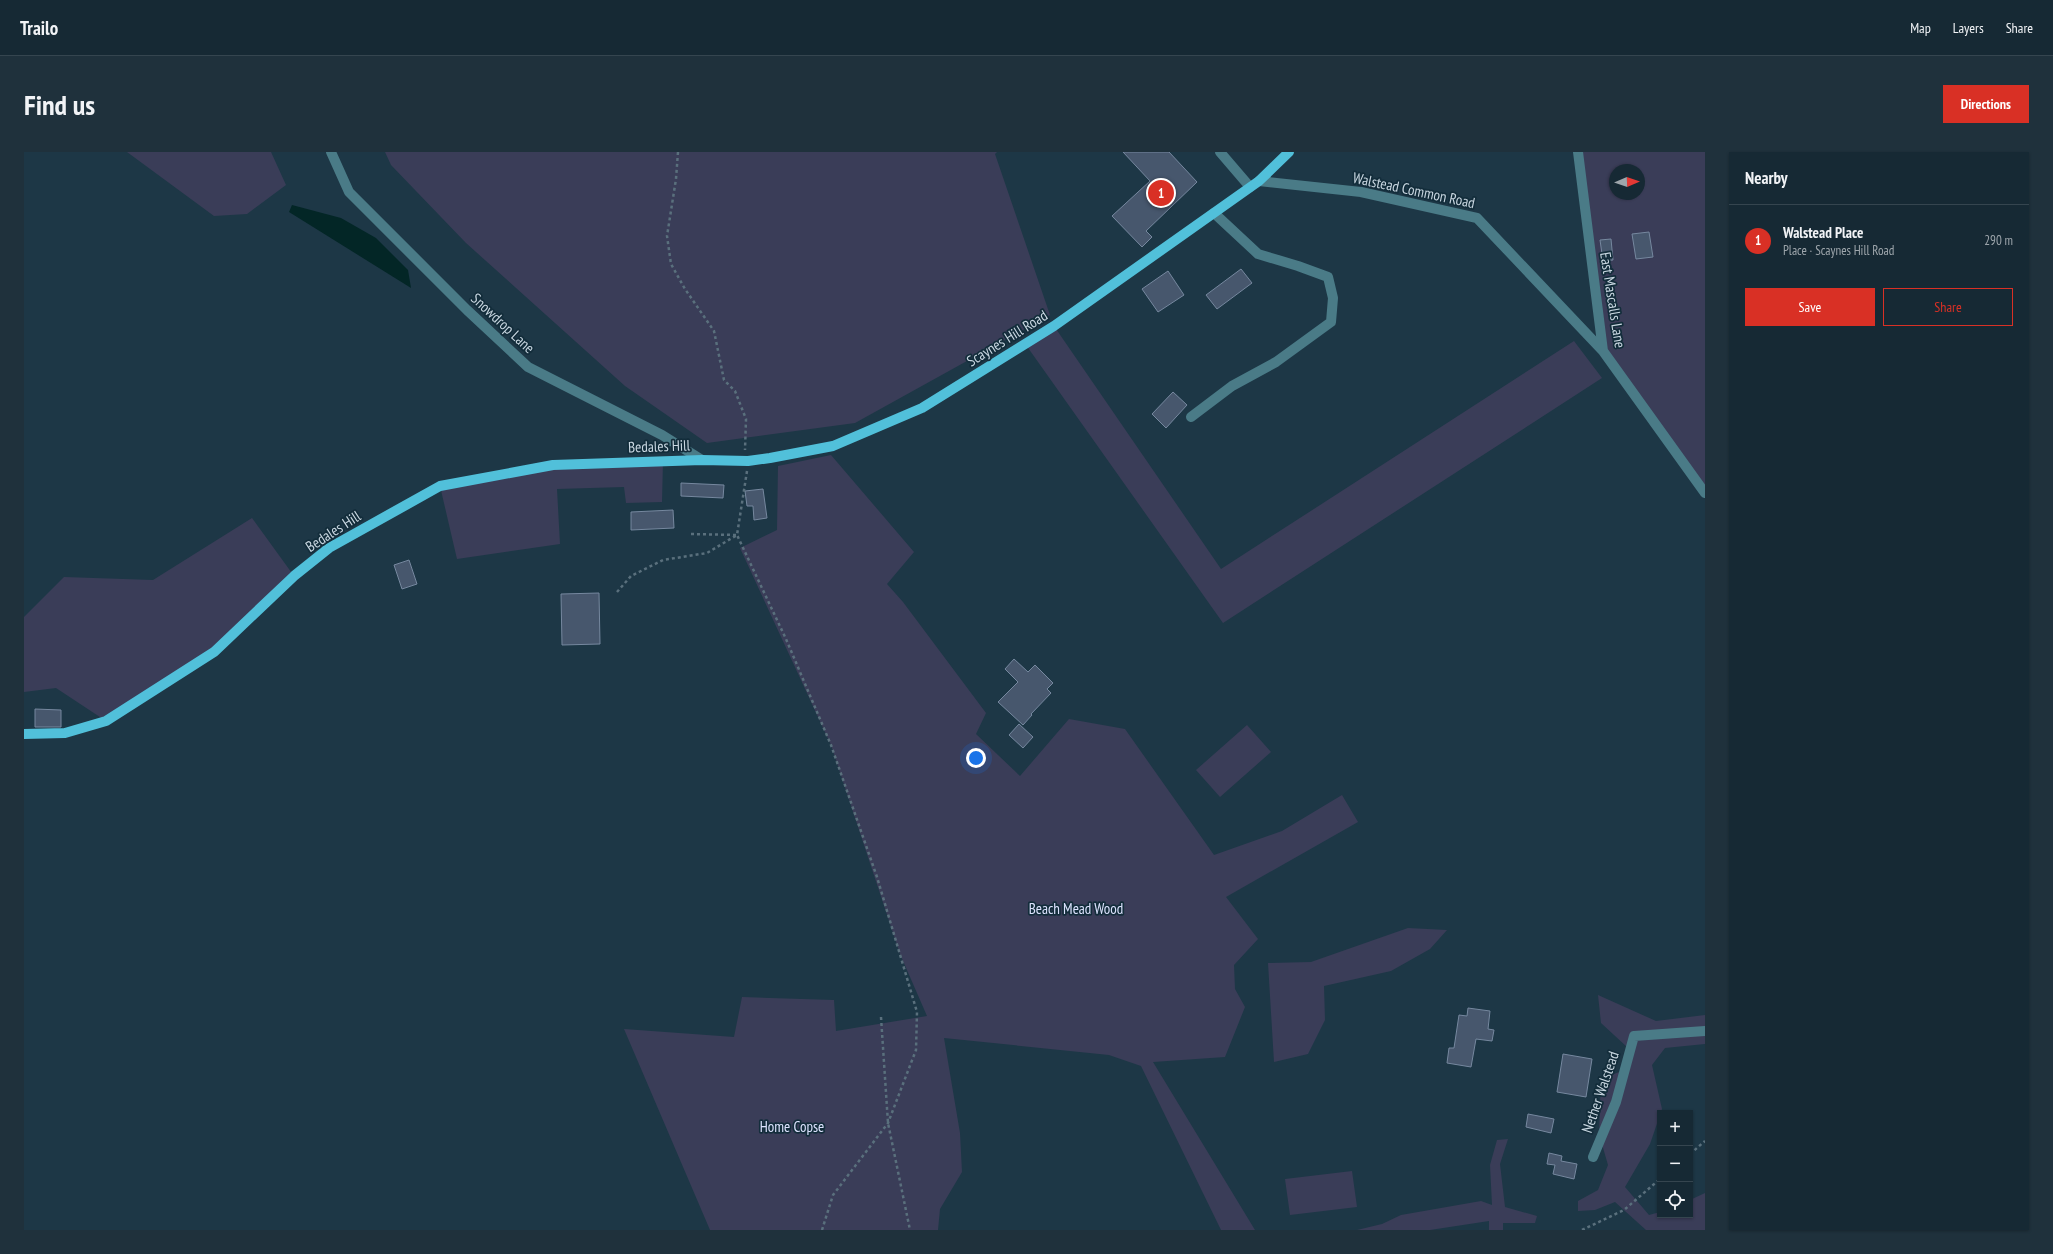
<!DOCTYPE html>
<html lang="en">
<head>
<meta charset="utf-8">
<style>
  :root { --surface:#162934; --page:#1f313c; --text:#f1f3f6; --muted:#9ea6ac; --line:#35454f; --accent:#d93025 }
  body { margin:0; font-family:"PT Sans Narrow",sans-serif; background:var(--page); color:var(--text) }
  .controls { position:absolute; right:12px; bottom:12px; display:grid; overflow:hidden; border-radius:0px; box-shadow:0 1px 3px #0004 }
  .controls button { width:36px; height:36px; display:grid; place-items:center; padding:0; border:0; border-bottom:1px solid var(--line); background:var(--surface); color:var(--text); font:20px sans-serif }
  .compass { position:absolute; left:1585px; top:12px; width:36px; height:36px; border-radius:50%; background:var(--surface); box-shadow:0 1px 3px #0004; rotate:88deg }
  .you { position:absolute; left:952px; top:606px; width:14px; height:14px; margin:-10px; border:3px solid #fff; border-radius:50%; background:#1a73e8; box-shadow:0 0 0 6px #1a73e833 }
  .badge { display:grid; place-items:center; width:26px; height:26px; border-radius:50%; background:var(--accent); color:#fff; font-size:13px; font-weight:700 }
  .pin { position:absolute; translate:-50% -50%; border:2px solid #fff; box-shadow:0 1px 4px #0006 }
  .list { margin:0; padding:0; list-style:none }
  h2 { display:flex; justify-content:space-between; align-items:center; height:52px; margin:0; padding:0 16px; font-size:17px }
  h2 small { font-size:13px; font-weight:400; color:var(--muted) }
  .list li { display:grid; grid-template-columns:26px 1fr auto; gap:12px; align-items:center; box-sizing:border-box; height:72px; padding:0 16px; border-top:1px solid var(--line) }
  .list b { display:block; font-size:15px; white-space:nowrap }
  .list p { margin:0; font-size:13px; white-space:nowrap; color:var(--muted) }
  .list em { font-size:13px; font-style:normal; color:var(--muted) }
  .actions { display:flex; gap:8px; padding:12px 16px }
  .actions a { flex:1; padding:9px 0; border:1px solid var(--accent); border-radius:0px; text-align:center; font-size:14px; color:var(--accent) }
  .actions .main { background:var(--accent); color:#fff }
  .icon { flex:none; width:22px; height:22px; fill:none; stroke:currentColor; stroke-width:2; stroke-linecap:round; stroke-linejoin:round }
  .map { position:relative; flex:none; width:1681px; height:1078px; overflow:hidden; border-radius:0px }
  header { display:flex; align-items:center; gap:24px; box-sizing:border-box; height:56px; padding:0 20px; background:var(--surface); border-bottom:1px solid var(--line) }
  header strong { font-size:19px }
  nav { display:flex; gap:22px; margin-inline-start:auto; font-size:14px }
  .intro { display:flex; align-items:center; justify-content:space-between; box-sizing:border-box; height:96px; padding:0 24px }
  h1 { margin:0; font-size:28px }
  .button { padding:10px 18px; border-radius:0px; background:var(--accent); color:#fff; font-size:14px; font-weight:700 }
  main { display:flex; gap:24px; padding:0 24px }
  aside { flex:1; background:var(--surface); border-radius:0px; box-shadow:0 1px 3px #0004 }
  .map>svg:first-child { display:block }
  .green { fill:#3a3d58; fill-rule:evenodd }
  .water { fill:#032626 }
  .building { fill:#47576d; stroke:#76889f }
  .lines { fill:none; stroke-linecap:round; stroke-linejoin:round }
  .path { stroke:#5a707d; stroke-width:2.5; stroke-dasharray:3 3; stroke-linecap:butt }
  .minor { stroke:#4a7b87; stroke-width:10 }
  .major { stroke:#51c0da; stroke-width:10 }
  .labels { text-anchor:middle; dominant-baseline:central; stroke-width:3.5; stroke-linejoin:round; paint-order:stroke }
  .street-label { font-size:15px; fill:#c9d7e1; stroke:#132d3b }
  .park-label { font-size:15px; fill:#dce2fd; stroke:#132d3b }
</style>
</head>
<body>
<header>
<strong>Trailo</strong>
<nav><a>Map</a><a>Layers</a><a>Share</a></nav>
</header>
<div class="intro"><h1>Find us</h1><a class="button">Directions</a></div>
<main>
<div class="map">
<svg width="1681" height="1078" viewBox="0 0 1681 1078">
  <rect width="100%" height="100%" fill="#1d3746"/>
  <path class="green" d="M103 0H247L262 33 223 62 190 64Z
    M361 0H973L971 2 1026 163 831 271 683 291 601 234 442 91 367 13Z
    M1554 0H1681V342L1579 199ZM1591 18H1615V42H1591Z
    M1030 174 1197 417 1550 189 1578 226 1199 471 1002 193Z
    M807 303 890 400 863 432 879 450 962 561 952 582 996 624 1045 567 1101 577 1190 703 1258 679 1318 643 1334 670 1202 745 1234 787 1210 813 1211 837 1221 855 1201 905 1129 910 1231 1078H1197L1117 914 1085 903 920 886 936 981 938 1020 916 1057 914 1078H686L600 877 710 885 718 845 810 848 812 879 903 864 876 802 807 593 716 396 753 378 754 314Z
    M639 309 638 350 602 351 600 335 533 337 536 392 433 407 416 334 529 313Z
    M228 366 270 424 190 500 82 569 32 536 0 540V465L40 425 129 428Z
    M1223 573 1247 600 1196 645 1172 618Z
    M1384 776 1423 778 1406 797 1367 819 1300 834 1301 868 1284 902 1250 910 1244 811 1287 810Z
    M1574 843 1632 869 1681 863V892L1641 896 1628 913 1638 957 1626 992 1601 1035 1625 1063 1636 1060V1063H1666V1048L1681 1041V1078H1622L1591 1050 1571 1058 1554 1059V1049L1574 1038 1584 1013 1575 982 1577 927 1603 917V895L1577 871Z
    M1484 987 1476 1012 1481 1055 1513 1064 1511 1071H1479V1078H1465V1069L1406 1078H1333L1358 1072 1377 1063 1457 1049 1468 1053 1466 1013 1473 988Z
    M1328 1019 1333 1055 1266 1063 1261 1027Z"/>
  <path class="water" d="M268 53 317 66 352 86 384 118 387 136 265 60Z"/>
  <path class="building" d="M1099 0H1145L1173 30 1122 79 1128 85 1118 95 1088 64 1126 29Z
    M1625 80 1629 105 1612 107 1608 82Z
    M1587 87 1589 108 1579 109 1576 88Z
    M1217 117 1228 131 1193 157 1182 143Z
    M1144 119 1160 143 1134 160 1118 137Z
    M1149 240 1163 253 1142 276 1128 262Z
    M657 331 700 333 699 346 657 344Z
    M739 337 743 366 730 368 729 354H723L721 339Z
    M649 358 650 376 607 378V360Z
    M385 408 393 432 378 437 370 413Z
    M575 441 576 492 538 493 537 442Z
    M990 507 1004 520 1011 513 1029 531 1023 537 1027 541 1007 562 1008 563 999 573 974 550 994 530 981 517Z
    M11 557 37 558V575H11Z
    M995 572 1009 585 999 596 985 583Z
    M1444 856 1466 859 1464 877 1470 878 1468 889 1452 887 1447 915 1423 911 1425 896H1430L1435 863 1443 864Z
    M1539 902 1568 907 1562 945 1533 940Z
    M1504 962 1530 967 1527 981 1502 975Z
    M1525 1001 1538 1004 1537 1009 1553 1012 1550 1027 1529 1022 1531 1013 1523 1012Z"/>
  <g class="lines">
    <path class="path" d="M654 0 652 27 643 84 647 112 661 137 690 179 700 228 711 239 722 267 721 298
      M723 319 713 383 762 487 807 593 853 725 893 860 892 898 864 971 809 1043 798 1078
      M667 382 713 383
      M593 440 607 424 639 408 683 401 713 383
      M857 865 864 971 886 1078
      M1666 1002 1681 989
      M1558 1078 1600 1058 1636 1027"/>
    <path class="minor" d="M307 0 325 40 443 158 504 215 638 283 678 308
      M1196 0 1226 35
      M1554 0 1579 199
      M1235 29 1337 40 1453 66 1579 199 1681 341
      M1167 265 1208 234 1252 210 1307 170 1309 146 1304 125 1274 114 1234 102 1190 61
      M1569 1005 1592 950 1610 884 1681 879"/>
    <path class="major" d="M0 582 41 581 82 569 190 500 270 424 305 396 416 334 529 313 678 308 724 309 746 306 809 294 898 256 1030 174 1235 29 1265 0"/>
  </g>
  <g class="labels">
    <g class="street-label">
      <text transform="translate(1390 38) rotate(12)">Walstead Common Road</text>
      <text transform="translate(1589 148) rotate(81)">East Mascalls Lane</text>
      <text transform="translate(479 171) rotate(43)">Snowdrop Lane</text>
      <text transform="translate(983 186) rotate(-32)">Scaynes Hill Road</text>
      <text transform="translate(635 294) rotate(-2)">Bedales Hill</text>
      <text transform="translate(309 379) rotate(-33)">Bedales Hill</text>
      <text transform="translate(1576 940) rotate(-71)">Nether Walstead</text>
    </g>
    <g class="park-label">
      <text x="1052" y="756">Beach Mead Wood</text>
      <text x="768" y="974">Home Copse</text>
    </g>
  </g>
</svg>
<div class="controls">
<button>+</button>
<button>−</button>
<button><svg class="icon" aria-label="locate" viewBox="0 0 24 24"><circle cx="12" cy="12" r="6"/><path d="M12 2v4M12 18v4M2 12h4M18 12h4"/></svg></button>
</div>
<svg class="compass" viewBox="-18 -18 36 36"><path d="M0-13l5 13h-10z" fill="#e53935"/><path d="M0 13l5-13h-10z" fill="#9ea6ac"/></svg>
<div class="you"></div>
<div class="pin badge" style="left:1137px;top:41px">1</div>
</div>
<aside>
<h2>Nearby<small></small></h2>
<ul class="list">
<li><span class="badge">1</span><div><b>Walstead Place</b><p>Place · Scaynes Hill Road</p></div><em>290 m</em></li>
</ul>
<div class="actions"><a class="main">Save</a><a>Share</a></div>
</aside>
</main>
</body>
</html>
